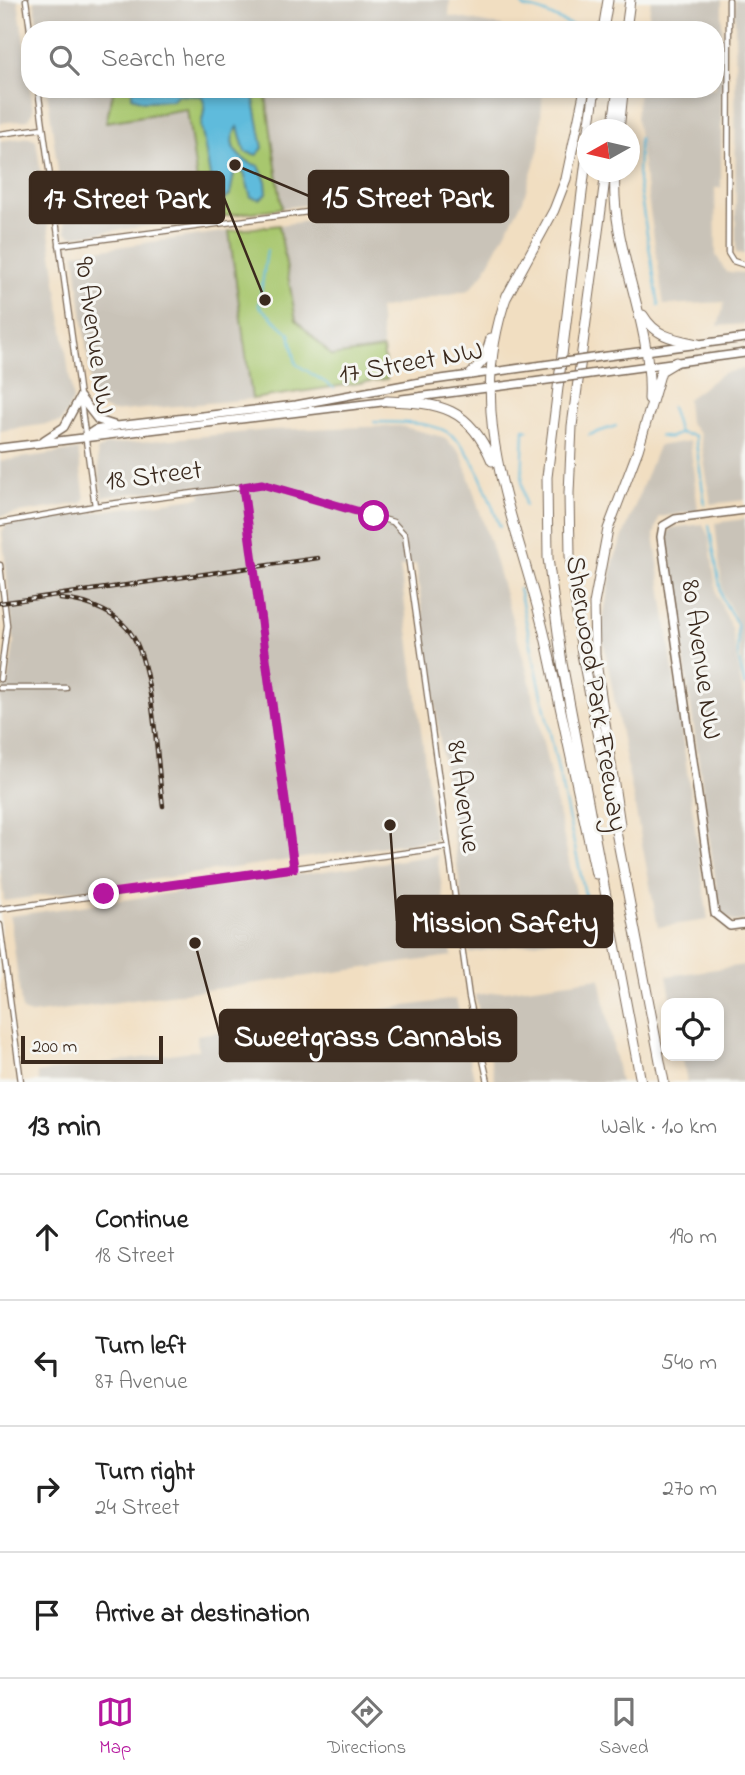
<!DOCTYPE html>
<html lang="en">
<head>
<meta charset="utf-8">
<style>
  :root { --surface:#fff; --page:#f2f2f2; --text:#222; --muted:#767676; --line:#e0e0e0; --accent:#b5179e }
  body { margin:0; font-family:"Indie Flower",sans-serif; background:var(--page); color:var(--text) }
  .controls { position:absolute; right:21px; bottom:21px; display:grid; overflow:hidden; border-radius:14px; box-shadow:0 4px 10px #0003 }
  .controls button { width:63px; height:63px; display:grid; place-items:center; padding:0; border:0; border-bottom:2px solid var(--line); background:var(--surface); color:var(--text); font:35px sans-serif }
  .compass { position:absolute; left:577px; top:119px; width:63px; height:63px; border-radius:50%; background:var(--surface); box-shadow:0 4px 10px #0003; rotate:262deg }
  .scale { position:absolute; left:21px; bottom:18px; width:142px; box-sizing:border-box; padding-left:7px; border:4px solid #3b2a1e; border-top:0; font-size:19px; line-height:24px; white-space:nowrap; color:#3b2a1e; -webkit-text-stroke:5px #f6f6f2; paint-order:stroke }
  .stop { position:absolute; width:21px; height:21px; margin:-16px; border:5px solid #b5179e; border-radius:50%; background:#fff }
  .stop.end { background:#b5179e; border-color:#fff; box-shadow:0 2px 7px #0008 }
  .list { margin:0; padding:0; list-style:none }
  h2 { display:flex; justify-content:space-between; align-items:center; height:91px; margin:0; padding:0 28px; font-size:30px }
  h2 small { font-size:23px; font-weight:400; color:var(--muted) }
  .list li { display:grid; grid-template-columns:46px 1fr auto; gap:21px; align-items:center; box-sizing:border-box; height:126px; padding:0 28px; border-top:2px solid var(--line) }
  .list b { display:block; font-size:26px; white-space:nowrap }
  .list p { margin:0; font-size:23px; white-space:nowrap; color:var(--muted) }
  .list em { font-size:23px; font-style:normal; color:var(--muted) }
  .icon { flex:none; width:38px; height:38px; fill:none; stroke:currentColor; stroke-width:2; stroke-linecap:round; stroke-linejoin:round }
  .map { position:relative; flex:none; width:745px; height:1082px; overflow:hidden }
  .search { position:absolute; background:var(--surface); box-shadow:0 4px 10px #0003; left:21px; right:21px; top:21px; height:77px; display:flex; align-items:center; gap:18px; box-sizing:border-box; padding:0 24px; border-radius:28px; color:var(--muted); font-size:26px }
  .sheet { height:595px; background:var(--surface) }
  nav { display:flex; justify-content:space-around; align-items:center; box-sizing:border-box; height:98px; border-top:2px solid var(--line); background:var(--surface); font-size:19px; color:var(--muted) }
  nav a { display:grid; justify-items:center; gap:4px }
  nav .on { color:var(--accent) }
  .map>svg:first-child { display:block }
  .industrial { fill:#c9c3b8 }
  .green { fill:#a8c76e; stroke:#727846; stroke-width:2 }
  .water { fill:#5ebbdc; stroke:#4c727d; stroke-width:2 }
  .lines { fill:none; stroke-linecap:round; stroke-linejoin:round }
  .stream { stroke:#5ebbdc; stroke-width:2 }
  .street-casing { stroke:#7b6957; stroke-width:7 }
  .secondary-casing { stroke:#7b6957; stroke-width:10 }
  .highway-casing { stroke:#7b6957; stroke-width:11 }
  .street { stroke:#fff; stroke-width:4.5 }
  .secondary { stroke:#fff; stroke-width:7 }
  .highway { stroke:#fff; stroke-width:9 }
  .rail-casing { stroke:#3b2a1e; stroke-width:4.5 }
  .rail { stroke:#f6f6f2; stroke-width:2; stroke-dasharray:5; stroke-linecap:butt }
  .secondary-bridge-casing { stroke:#7b6957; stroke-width:10; stroke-linecap:butt }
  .secondary-bridge { stroke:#fff; stroke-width:7 }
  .route { stroke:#b5179e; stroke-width:9 }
  .labels { text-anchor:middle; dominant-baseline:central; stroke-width:6; stroke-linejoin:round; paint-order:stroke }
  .street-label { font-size:28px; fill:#3b2a1e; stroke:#f6f6f2 }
  .leader { fill:none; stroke:#3b2a1e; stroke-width:2.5 }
  .callout-dot { fill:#3b2a1e; stroke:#f6f6f2; stroke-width:2.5 }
  .callout { fill:#3b2a1e; stroke:#3b2a1e; stroke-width:2.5 }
  .callout-label { font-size:30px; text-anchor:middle; font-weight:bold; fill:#fff }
</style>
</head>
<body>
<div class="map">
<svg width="745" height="1082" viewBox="0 0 745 1082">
  <rect width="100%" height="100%" fill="#f6f6f2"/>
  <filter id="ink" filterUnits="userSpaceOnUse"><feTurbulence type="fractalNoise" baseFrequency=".0143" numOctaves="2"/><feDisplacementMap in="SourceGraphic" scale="14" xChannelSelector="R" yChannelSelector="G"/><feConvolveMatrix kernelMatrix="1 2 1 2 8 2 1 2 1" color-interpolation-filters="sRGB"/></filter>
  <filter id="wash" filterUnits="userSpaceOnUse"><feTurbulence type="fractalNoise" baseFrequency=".00686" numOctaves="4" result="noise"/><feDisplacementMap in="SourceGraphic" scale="28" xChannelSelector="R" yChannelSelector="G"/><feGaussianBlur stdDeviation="1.57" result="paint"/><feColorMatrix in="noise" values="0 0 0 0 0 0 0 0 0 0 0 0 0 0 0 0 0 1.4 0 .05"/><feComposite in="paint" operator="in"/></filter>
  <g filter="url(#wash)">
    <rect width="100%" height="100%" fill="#f1dec1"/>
    <path class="industrial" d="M0 0H18L33 111 28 120 0 123Z
      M34 0H450L449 16 502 26V30H38Z
      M651 0H722L721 188H715L716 255 726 272 745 273V324L718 326 725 302 664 305 636 117 639 89H715V30H647Z
      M735 0H745V254L736 253Z
      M47 89H114L107 122 187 109 202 219 72 236 66 232Z
      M265 89H543L539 148 523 200 483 274 469 290 379 309 383 349 332 356 296 321 279 225 363 213 361 198 282 208Z
      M30 137 36 140 73 401 61 422 0 431V141Z
      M229 231 252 399 112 412 93 404 75 253Z
      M745 369V500L711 504 700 434 689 423 687 399 723 373Z
      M400 426 443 437 461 453 491 546 529 678 585 935 469 953 416 564 400 567 435 839 4 901 0 868V694L9 678 14 643 2 532 6 525 201 497 199 485 102 497 97 451 106 445 269 430Z
      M690 441 698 511 659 517 654 535 708 920 658 927 601 629 614 560 658 446Z
      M78 450 85 499 82 503 0 516V461Z
      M745 519V678L734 614 723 594 715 523Z
      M703 524 709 538 717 596 732 629 745 707V920L734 922 720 914 667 534 671 528Z
      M437 855 452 956 31 1014 22 1011 10 916Z
      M745 965V1082H687L682 1056H719V1003H672L667 976Z
      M600 978 620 1082H495L475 995Z
      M456 999 475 1082H39L37 1073 198 1050 197 1035Z"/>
    <path class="green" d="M114 89H265L282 208 202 219 187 109 106 122Z
      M279 225 296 320 332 356 383 349 387 379 252 399 229 231Z"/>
    <path class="water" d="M132 89H252L263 148 257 155 245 152 238 127C223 147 241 161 259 166L266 181 267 193 260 199 251 197 244 173 235 168 230 195 223 200 214 198 201 126 205 106 202 96 177 95 173 100 144 101 132 97Z"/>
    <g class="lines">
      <path class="stream" d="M517 0 525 8C542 8 560 22 577 27
        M645 90V89
        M639 138 638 181 659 306
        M267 250 259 306 290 334 296 364 334 388
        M671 407 679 433 695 436 705 505
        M374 422C398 423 433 420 453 436 475 453 490 501 500 527
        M589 435 616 426
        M660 436 669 438 678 434
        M525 506 522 483 524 429 528 430
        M709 525 722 598 737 624 738 656 745 686
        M519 589 591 922"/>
    </g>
  </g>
  <g filter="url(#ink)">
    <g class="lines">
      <g class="street-casing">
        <path id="street" d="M26 0 30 30
          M729 0 728 253 733 261 745 265
          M38 89 95 506
          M0 134 43 128
          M59 245 368 204 375 198
          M243 487 294 868
          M0 523 95 506 262 484 393 522 405 535 469 997 488 1082
          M0 565 7 625 0 679
          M0 688H66
          M0 909 447 847
          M0 925 21 1082"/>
      </g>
      <g class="secondary-casing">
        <path id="secondary" d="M600 357 745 338
          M597 373 745 353
          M80 397 98 420 117 426
          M402 399 533 382
          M86 436 95 430 117 426 296 405 426 381 536 366
          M44 440 64 427 80 397
          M0 448 390 401
          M745 510 675 519 663 526 661 537 715 914 730 926 745 924"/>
      </g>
      <g class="highway-casing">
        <path id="highway" d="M603 30 608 0
          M626 30 630 0
          M589 130 595 89
          M612 130 618 89
          M619 130 623 93
          M588 144 547 477 548 558 562 663 641 1082
          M606 172 572 426 569 493 570 556 582 654 664 1082
          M615 172C610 250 653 320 649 399
          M507 295C462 420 519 522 546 641 563 719 579 797 596 874
          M506 298 554 210 566 179 585 89
          M643 315C656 337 674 339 698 344
          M471 374 485 358 491 338
          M387 401C441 403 469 407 492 461
          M620 825 595 655 594 604 608 529 638 450 661 371 676 362"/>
      </g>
      <use href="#street" class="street"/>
      <use href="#secondary" class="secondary"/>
      <use href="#highway" class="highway"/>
      <g class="rail-casing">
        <path id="rail" d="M60 599C88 601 123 614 136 642 154 679 157 763 163 806
          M0 603 318 558"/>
      </g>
      <use href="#rail" class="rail"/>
      <g class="secondary-bridge-casing">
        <path id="secondary-bridge" d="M536 366 600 357
          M533 382 597 373"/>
      </g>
      <use href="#secondary-bridge" class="secondary-bridge"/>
    </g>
  </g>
  <g class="lines" filter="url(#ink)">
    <path class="route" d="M104 894 294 868 243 487 262 484 374 516"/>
  </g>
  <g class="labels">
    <g class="street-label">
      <text transform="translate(93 336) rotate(82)">90 Avenue NW</text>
      <text transform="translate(411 364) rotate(-10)">17 Street NW</text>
      <text transform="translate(154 477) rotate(-7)">18 Street</text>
      <text transform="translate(700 660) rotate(82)">80 Avenue NW</text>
      <text transform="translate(595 694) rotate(81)">Sherwood Park Freeway</text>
      <text transform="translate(462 797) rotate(82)">84 Avenue</text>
    </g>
  </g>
  <path class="leader" d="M235 165L309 196M265 300L224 198M390 825L397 921M195 943L220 1036"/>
  <g class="callout-dot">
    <circle cx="235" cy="165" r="7"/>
    <circle cx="265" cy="300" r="7"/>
    <circle cx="390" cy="825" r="7"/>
    <circle cx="195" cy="943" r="7"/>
  </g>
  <g class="callout">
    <rect x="309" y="171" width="199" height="51" rx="7"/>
    <rect x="30" y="172" width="194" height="51" rx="7"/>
    <rect x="397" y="896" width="215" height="51" rx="7"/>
    <rect x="220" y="1010" width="296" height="51" rx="7"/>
  </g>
  <g class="callout-label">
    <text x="408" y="207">15 Street Park</text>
    <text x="127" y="208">17 Street Park</text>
    <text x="505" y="932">Mission Safety</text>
    <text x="368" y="1046">Sweetgrass Cannabis</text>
  </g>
</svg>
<div class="controls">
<button><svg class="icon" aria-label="locate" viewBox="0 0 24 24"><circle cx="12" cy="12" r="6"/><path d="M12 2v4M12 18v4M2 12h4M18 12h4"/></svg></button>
</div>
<svg class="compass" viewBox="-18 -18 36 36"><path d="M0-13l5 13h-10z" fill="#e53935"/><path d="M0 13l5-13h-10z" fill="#767676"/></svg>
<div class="scale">200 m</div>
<div class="stop" style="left:374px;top:516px"></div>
<div class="stop end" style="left:104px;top:894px"></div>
<div class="search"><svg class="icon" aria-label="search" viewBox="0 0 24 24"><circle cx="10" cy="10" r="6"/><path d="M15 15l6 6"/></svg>Search here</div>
</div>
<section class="sheet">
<h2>13 min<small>Walk · 1.0 km</small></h2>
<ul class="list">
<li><svg class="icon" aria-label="ahead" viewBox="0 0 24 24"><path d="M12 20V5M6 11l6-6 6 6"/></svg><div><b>Continue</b><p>18 Street</p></div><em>190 m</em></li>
<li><svg class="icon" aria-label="left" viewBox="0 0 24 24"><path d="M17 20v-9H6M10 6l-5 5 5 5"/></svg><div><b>Turn left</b><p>87 Avenue</p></div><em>540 m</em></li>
<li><svg class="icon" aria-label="right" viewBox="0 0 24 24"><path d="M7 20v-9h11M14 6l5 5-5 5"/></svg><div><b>Turn right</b><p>24 Street</p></div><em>270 m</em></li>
<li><svg class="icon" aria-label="arrive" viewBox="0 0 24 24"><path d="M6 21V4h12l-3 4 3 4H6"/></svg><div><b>Arrive at destination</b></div></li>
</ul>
</section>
<nav>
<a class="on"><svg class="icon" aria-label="map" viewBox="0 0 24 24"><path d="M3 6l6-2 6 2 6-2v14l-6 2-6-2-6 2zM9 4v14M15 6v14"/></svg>Map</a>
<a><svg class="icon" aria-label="directions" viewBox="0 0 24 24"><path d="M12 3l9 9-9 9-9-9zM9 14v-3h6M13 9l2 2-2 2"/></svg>Directions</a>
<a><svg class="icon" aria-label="saved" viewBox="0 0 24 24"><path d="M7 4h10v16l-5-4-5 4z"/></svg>Saved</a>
</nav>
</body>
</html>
